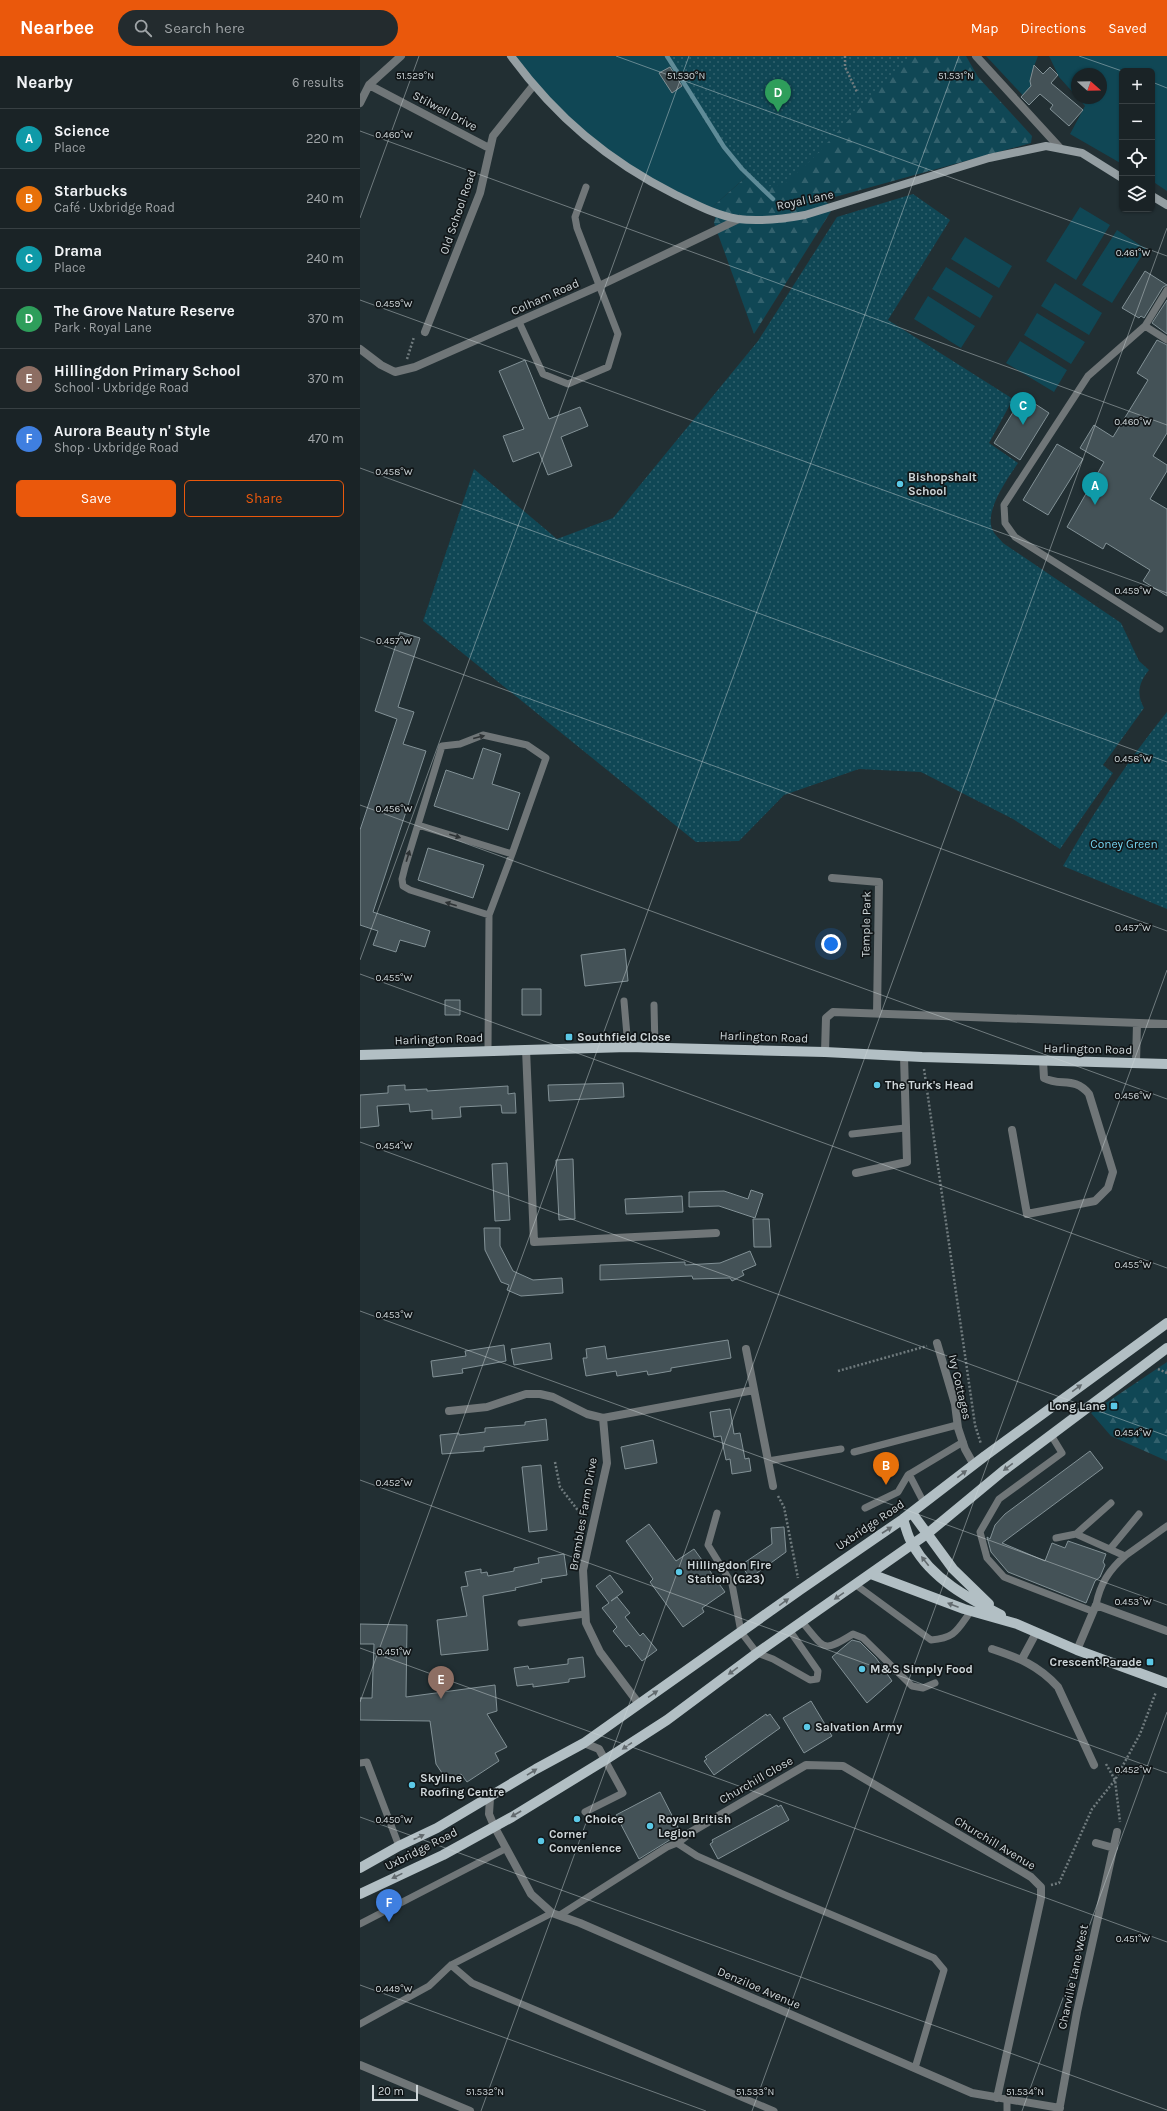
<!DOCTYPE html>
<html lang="en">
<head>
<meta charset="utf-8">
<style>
  :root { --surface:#1a2326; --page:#232b2e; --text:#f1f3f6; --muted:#9fa4a7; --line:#384043; --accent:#ea580c }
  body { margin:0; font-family:Karla,sans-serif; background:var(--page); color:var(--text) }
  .controls { position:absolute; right:12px; top:12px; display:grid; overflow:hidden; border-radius:6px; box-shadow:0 1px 3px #0004 }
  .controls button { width:36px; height:36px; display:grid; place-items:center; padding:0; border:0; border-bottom:1px solid var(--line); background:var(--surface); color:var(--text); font:20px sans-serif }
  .compass { position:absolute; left:711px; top:12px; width:36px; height:36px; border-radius:50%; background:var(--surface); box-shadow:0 1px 3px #0004; rotate:110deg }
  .scale { position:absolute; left:12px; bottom:10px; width:46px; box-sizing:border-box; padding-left:4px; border:2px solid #ced6d9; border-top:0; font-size:11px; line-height:14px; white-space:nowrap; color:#ced6d9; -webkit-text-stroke:3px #111618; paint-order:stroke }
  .you { position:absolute; left:471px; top:888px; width:14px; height:14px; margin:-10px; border:3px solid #fff; border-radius:50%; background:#1a73e8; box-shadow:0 0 0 6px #1a73e833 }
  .badge { display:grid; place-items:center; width:26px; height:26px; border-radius:50%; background:var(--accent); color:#fff; font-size:13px; font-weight:700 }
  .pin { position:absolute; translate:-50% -33px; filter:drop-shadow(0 1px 2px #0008) }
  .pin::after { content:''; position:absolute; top:21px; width:14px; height:12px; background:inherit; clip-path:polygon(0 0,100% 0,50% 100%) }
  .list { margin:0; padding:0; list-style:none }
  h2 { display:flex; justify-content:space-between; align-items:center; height:52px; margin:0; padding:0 16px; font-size:17px }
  h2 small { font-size:13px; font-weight:400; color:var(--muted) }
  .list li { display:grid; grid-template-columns:26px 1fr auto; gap:12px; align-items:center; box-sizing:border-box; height:60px; padding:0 16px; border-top:1px solid var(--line) }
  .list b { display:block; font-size:15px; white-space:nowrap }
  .list p { margin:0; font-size:13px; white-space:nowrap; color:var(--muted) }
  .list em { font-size:13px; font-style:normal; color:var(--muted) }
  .actions { display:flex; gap:8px; padding:12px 16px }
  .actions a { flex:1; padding:9px 0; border:1px solid var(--accent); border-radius:6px; text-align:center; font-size:14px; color:var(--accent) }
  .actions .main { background:var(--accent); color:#fff }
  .icon { flex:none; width:22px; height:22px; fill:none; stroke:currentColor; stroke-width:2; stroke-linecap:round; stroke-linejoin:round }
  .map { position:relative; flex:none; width:807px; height:2055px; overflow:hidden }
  header { display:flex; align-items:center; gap:24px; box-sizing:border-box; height:56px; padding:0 20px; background:var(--accent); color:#fff }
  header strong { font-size:19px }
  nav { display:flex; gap:22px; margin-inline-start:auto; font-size:14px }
  .search { width:280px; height:36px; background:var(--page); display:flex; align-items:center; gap:10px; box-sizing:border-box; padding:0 14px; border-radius:22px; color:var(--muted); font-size:15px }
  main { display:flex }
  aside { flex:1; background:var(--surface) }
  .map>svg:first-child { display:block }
  .grass { fill:#104755 }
  .forest { fill:url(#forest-firs) }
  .park { fill:url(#park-dots) }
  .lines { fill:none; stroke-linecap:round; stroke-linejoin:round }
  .stream { stroke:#5f8b98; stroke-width:4.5 }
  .building { fill:#445257; stroke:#829196 }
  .path { stroke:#707b7e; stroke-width:2.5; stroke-dasharray:2 2; stroke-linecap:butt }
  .lane { stroke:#707678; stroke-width:7 }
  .street { stroke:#707678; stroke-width:8 }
  .secondary { stroke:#959fa3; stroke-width:8 }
  .primary { stroke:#b2bfc4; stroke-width:10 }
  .oneway { fill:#2e3335 }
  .oneway2 { fill:#626a6e }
  .ticks { fill:none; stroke:#ced6d9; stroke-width:1; stroke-opacity:0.45 }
  .poi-dot { fill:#5bc8e6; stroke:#111618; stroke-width:1.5 }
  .labels { text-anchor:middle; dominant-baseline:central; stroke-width:3.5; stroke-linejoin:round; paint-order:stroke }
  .street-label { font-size:12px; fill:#ced6d9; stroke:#111618 }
  .poi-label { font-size:12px; font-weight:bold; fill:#ced6d9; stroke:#111618; text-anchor:start }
  .park-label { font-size:12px; fill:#75d3ef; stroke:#111618 }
  .ticks-label { font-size:10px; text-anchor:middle; fill:#ced6d9; stroke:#111618; stroke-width:3.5; stroke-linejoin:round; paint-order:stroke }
</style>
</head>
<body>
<header>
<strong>Nearbee</strong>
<div class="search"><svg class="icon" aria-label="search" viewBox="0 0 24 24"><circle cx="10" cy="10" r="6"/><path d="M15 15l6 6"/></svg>Search here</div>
<nav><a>Map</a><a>Directions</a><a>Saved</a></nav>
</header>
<main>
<aside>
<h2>Nearby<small>6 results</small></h2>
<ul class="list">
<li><span class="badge" style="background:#0f9aa8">A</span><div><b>Science</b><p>Place</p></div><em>220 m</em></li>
<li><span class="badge" style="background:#e8710a">B</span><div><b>Starbucks</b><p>Café · Uxbridge Road</p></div><em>240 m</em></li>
<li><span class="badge" style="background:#0f9aa8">C</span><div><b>Drama</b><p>Place</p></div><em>240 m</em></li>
<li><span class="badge" style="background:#2e9e5b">D</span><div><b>The Grove Nature Reserve</b><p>Park · Royal Lane</p></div><em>370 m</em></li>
<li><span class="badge" style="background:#8d6e63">E</span><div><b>Hillingdon Primary School</b><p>School · Uxbridge Road</p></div><em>370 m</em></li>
<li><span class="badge" style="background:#3f7fe0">F</span><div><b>Aurora Beauty n' Style</b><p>Shop · Uxbridge Road</p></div><em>470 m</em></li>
</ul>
<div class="actions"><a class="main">Save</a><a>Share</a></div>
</aside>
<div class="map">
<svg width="807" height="2055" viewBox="0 0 807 2055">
  <defs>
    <pattern id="forest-firs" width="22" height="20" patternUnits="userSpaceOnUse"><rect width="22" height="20" fill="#104755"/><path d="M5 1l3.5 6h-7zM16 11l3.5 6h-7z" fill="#32616d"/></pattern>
    <pattern id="park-dots" width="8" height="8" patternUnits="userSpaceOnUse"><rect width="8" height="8" fill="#104755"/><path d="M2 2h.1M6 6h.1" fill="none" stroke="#32616d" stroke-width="1.8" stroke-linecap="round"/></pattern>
  </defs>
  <rect width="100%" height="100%" fill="#222f33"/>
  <path class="grass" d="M151 0H304L362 93 386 121 348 155 292 127 208 66Z
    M626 0H678L671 18 670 25 672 32 670 47Z
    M689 0H807V135L792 125V15H762V108L710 78 725 50 718 42H741V18H717V41L699 21Z
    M720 151 750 169 716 224 686 205Z
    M757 174 786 193 752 247 722 229Z
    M605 181 652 210 639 232 591 203Z
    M586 211 633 240 620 262 572 233Z
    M695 227 742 257 729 279 681 250Z
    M568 240 615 270 601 292 554 263Z
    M677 257 725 286 711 308 664 279Z
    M660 285 707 314 694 336 646 307Z"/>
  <path class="forest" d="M304 0H606L618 21 672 80 671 87 464 144 473 152 394 278 354 167 356 158 348 155 386 121 362 93Z
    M807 1306V1405L751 1380 731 1357Z"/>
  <path class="park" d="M304 0H554L532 18 452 103 425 128 405 131 386 121 362 93Z
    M553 138 590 164 528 264 653 343 629 387 658 407C648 422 623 456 633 475 635 479 640 483 643 487L761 567 779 605 789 614C779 626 776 638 784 652L743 709 753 717 700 793 653 763 561 716 499 713 424 739 379 785 336 786 63 565 114 413 197 483 253 462 398 285 477 161Z
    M807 656V853L703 810C734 756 768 704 807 656Z"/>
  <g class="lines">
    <path class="stream" d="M307 0 364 91 382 113 413 143"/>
  </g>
  <path class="building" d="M674 9 683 18 690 11 698 19 691 27 723 54 709 70 690 53 693 49 680 38 669 49 661 41 671 30 670 25Z
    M310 11 322 30 312 37 299 17Z
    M785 215 807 229 803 231 784 262 781 260 779 262 762 252Z
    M807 244V278L792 267Z
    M797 284 807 289V377L793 400 807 409V415L790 443 807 453V540L783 525 790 514 746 487 743 493 707 471 744 406 720 392 734 369 753 381 788 324 777 317Z
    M165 304 189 363 220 351 228 370 201 381 212 410 188 419 179 396 153 406 143 380 164 373 139 315Z
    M663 340 689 357 660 404 634 387Z
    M697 388 723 403 688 459 663 444Z
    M40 576 60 582 38 651 54 656 43 688 66 695 13 856 70 875 65 891 40 884 36 896 13 889 18 875 0 869V774L37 663 15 655Z
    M123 692 141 698 132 728 160 737 148 774 74 750 86 714 113 723Z
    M68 792 124 809 113 842 58 824Z
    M265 893 268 925 225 930 221 899Z
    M162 933H181V959H162Z
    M85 944H100V959H85Z
    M263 1027 264 1041 189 1045 188 1029Z
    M45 1029V1034L67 1033V1035L148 1030V1038L155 1037 156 1057H142L141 1049 100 1051 101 1061 72 1063V1054L50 1056 49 1048 17 1050 19 1070 0 1072V1039L28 1037V1030Z
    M213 1103 215 1163 199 1164 196 1104Z
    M147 1107 150 1164 135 1165 132 1108Z
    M391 1134 403 1138 395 1162 359 1150 329 1151V1136L364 1135 388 1143Z
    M322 1140 323 1156 266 1158 265 1143Z
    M393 1163H409L411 1191H394Z
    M124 1172H140V1190L153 1215 173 1224 202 1222 203 1237 161 1240 147 1234 149 1229 141 1226 125 1194Z
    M390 1195 396 1209 382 1215 384 1219 372 1225 370 1222 333 1223 332 1220 240 1224V1209L325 1206V1209L360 1207Z
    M368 1284 371 1302 311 1312V1315L288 1319 287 1315 257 1320 256 1315 226 1320 223 1302H227L226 1293 245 1290 247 1303Z
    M190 1287 192 1303 154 1309 151 1293Z
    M144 1289 146 1305 102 1313 103 1317 73 1321 71 1305 106 1300 105 1295Z
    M370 1353 374 1378 380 1377 385 1403 389 1402 391 1415 372 1418 370 1403 366 1404 361 1380 354 1381 350 1356Z
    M186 1363 188 1384 124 1391V1395L82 1398 80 1379 99 1377V1379L125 1376V1372L165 1369V1366Z
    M293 1384 297 1407 265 1413 261 1391Z
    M730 1395 743 1412 642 1487 685 1505 692 1487 705 1492 708 1485 746 1498 743 1506 745 1509 740 1521 735 1525 726 1547 648 1516 631 1496 627 1481 630 1483 635 1469 645 1458Z
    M181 1409 187 1474 169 1476 162 1411Z
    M289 1468 316 1505 334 1493 365 1536 342 1552 344 1556 323 1571 290 1526 293 1523 266 1485Z
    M424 1471 426 1496 390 1522 381 1509 412 1488 411 1472Z
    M204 1498 207 1519 181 1523 182 1526 155 1532 156 1534 123 1540 128 1594 81 1599 77 1564 107 1560 101 1531 108 1530 105 1516 121 1513V1517L127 1516 128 1520 154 1515V1512L179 1507 178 1502Z
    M250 1519 263 1536 251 1545 257 1541 270 1557 265 1561 280 1580 283 1577 297 1594 282 1605 269 1589 266 1591 253 1575 257 1571 242 1552 249 1547 236 1530Z
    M0 1568 47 1569 46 1641 135 1629 137 1655 127 1658 147 1691 135 1697 139 1705 107 1726 101 1718 88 1726 76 1708 70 1665 0 1664V1642H12L14 1588H0Z
    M492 1584 500 1586 516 1602 532 1625 507 1647 472 1601Z
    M223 1601 225 1621 209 1623V1626L173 1631V1628L157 1630 154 1612 168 1610 169 1613 208 1608V1603Z
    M451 1645 472 1680 444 1697 423 1662Z
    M406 1658 407 1660 410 1658 420 1672 354 1719 344 1705 347 1703 345 1701Z
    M300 1736 321 1777 279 1803 256 1759Z
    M417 1749 418 1751 421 1749 429 1764 358 1803 350 1788 353 1786 352 1784Z"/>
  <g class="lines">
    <path class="path" d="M485 0V11L497 36
      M47 303 54 281
      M564 1013 615 1369 621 1388
      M798 1313 807 1317
      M478 1315 567 1290
      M195 1406 200 1431 223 1461
      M418 1440 424 1451 438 1522
      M746 1708 755 1724 760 1766
      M691 1829 699 1827 732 1753 755 1724 780 1678 796 1636"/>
    <path class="lane" d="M807 234 785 270 807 284
      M159 266 183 318 208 328 248 311 258 278 217 172 215 161 226 131
      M785 270 728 320 644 449 645 467 655 481 800 573
      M58 769 152 798 129 859 128 994
      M129 859 50 834 43 830 42 823 45 811 82 690 100 688 123 679 167 689 186 702 152 798
      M264 945 268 991
      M294 949 295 992
      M492 1078 545 1072
      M691 1379 702 1397 639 1443 620 1476 627 1502 644 1521 732 1555
      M494 1396 597 1369
      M408 1405 481 1393
      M549 1418 564 1447
      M505 1452 538 1436 548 1419 603 1386
      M357 1457 348 1489 372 1528 381 1576 397 1597 413 1603 450 1624 457 1623 458 1615 430 1575
      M716 1478 751 1447
      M696 1482 716 1478 765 1500C749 1514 740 1528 736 1549
      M750 1493 779 1458
      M765 1500 807 1470
      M496 1529 571 1584C596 1582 597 1574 611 1555
      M442 1566C465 1592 461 1598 493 1578L503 1582 552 1630 563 1632 575 1627
      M161 1567 225 1558
      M0 1707 7 1706 39 1790
      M225 1756 263 1737 245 1704
      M200 1859 307 1791 317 1787 337 1800 425 1839 574 1902 584 1914 555 2012
      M0 1868 145 1793
      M91 1909 112 1927 414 2055
      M0 1968 69 1930 91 1909 192 1857
      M647 2055V2045"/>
    <path class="street" d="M616 0 700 92
      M9 29 129 92
      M0 47 9 29 41 0
      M65 276 120 137 133 80 173 30
      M0 293 21 309 35 316 55 311 239 230 379 163
      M472 822 519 826 517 958
      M166 993 174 1186 356 1177
      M465 996 466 962 473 956 807 968
      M776 1007 777 967
      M652 1074 667 1158 735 1145 748 1132 753 1116 729 1038C714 1020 701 1031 684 1022L683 1005
      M496 1117 547 1106 544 1000
      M577 1287 595 1348 598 1372 605 1393 614 1409
      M386 1293 413 1430
      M89 1355 127 1351 166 1338H180L193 1341 227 1358 243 1362
      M632 1593C659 1602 678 1609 698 1631L734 1709
      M717 1594 736 1549 807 1575
      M662 1603 676 1577
      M279 1648 240 1596 226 1567 223 1514 247 1407 243 1362 394 1334
      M224 1687 239 1693 245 1704
      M130 1742 129 1758 134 1770 171 1838 192 1857 220 1867 612 2037 700 2052
      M317 1787 331 1776 446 1709 483 1710 671 1821 681 1831V1842L637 2042
      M736 1787 754 1792
      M0 2009 110 2055
      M699 2055 717 1956 757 1776"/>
    <path class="secondary" d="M151 0C196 61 248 105 316 139 337 149 355 159 378 163 400 166 423 163 445 159L629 102 686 90 722 97 762 122
      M792 140 807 149"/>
    <path class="primary" d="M0 999 268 991 465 996 562 1001 807 1008
      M552 1457 593 1513 629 1548
      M543 1463C546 1472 548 1482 553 1489 572 1523 608 1542 641 1559
      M511 1518 604 1553 657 1568 717 1594 807 1627
      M0 1812 39 1790 77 1772 176 1713 224 1687 440 1534 543 1463 625 1400 807 1267
      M0 1838 83 1799 152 1761 245 1704 307 1664 397 1597 567 1478 643 1415 807 1292"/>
  </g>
  <defs><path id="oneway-solid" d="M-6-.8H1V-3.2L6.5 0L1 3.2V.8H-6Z"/></defs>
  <g class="oneway">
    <use href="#oneway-solid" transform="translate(119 681) rotate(-14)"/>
    <use href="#oneway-solid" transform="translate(95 780) rotate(17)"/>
    <use href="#oneway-solid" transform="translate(48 800) rotate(-73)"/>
    <use href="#oneway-solid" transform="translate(91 848) rotate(-163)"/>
  </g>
  <g class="oneway2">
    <use href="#oneway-solid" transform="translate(717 1332) rotate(-36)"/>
    <use href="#oneway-solid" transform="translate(648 1411) rotate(143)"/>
    <use href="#oneway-solid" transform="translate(602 1418) rotate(-38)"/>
    <use href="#oneway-solid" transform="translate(527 1474) rotate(-33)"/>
    <use href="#oneway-solid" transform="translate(565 1505) rotate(-128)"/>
    <use href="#oneway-solid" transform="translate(479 1540) rotate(145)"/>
    <use href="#oneway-solid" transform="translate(424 1546) rotate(-36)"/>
    <use href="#oneway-solid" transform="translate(593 1549) rotate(-159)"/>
    <use href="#oneway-solid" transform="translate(373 1615) rotate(144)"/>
    <use href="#oneway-solid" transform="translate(293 1638) rotate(-34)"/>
    <use href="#oneway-solid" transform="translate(267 1690) rotate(146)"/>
    <use href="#oneway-solid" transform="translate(172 1716) rotate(-32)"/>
    <use href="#oneway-solid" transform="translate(156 1758) rotate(150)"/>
    <use href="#oneway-solid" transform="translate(59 1781) rotate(-25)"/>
    <use href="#oneway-solid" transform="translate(37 1820) rotate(154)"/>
  </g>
  <path class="ticks" d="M256 0 807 200M719 0 762 15M792 26 807 32M0 75 807 369M0 162 59 0M0 244 807 537M0 412 807 706M0 581 807 875M0 749 807 1043M0 904 329 0M0 918 807 1212M0 1086 807 1380M0 1255 807 1549M0 1424 807 1717M0 1592 807 1886M0 1646 599 0M0 1761 807 2054M0 1929 346 2055M121 2055 807 172M392 2055 807 914M662 2055 807 1656"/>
  <g class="poi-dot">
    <circle cx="540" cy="428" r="4"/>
    <rect x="205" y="977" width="8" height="8" rx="2"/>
    <circle cx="517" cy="1029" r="4"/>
    <rect x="750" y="1346" width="8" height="8" rx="2"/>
    <circle cx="319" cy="1516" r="4"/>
    <rect x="786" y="1602" width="8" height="8" rx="2"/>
    <circle cx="502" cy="1613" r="4"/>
    <circle cx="447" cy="1671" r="4"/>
    <circle cx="52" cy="1729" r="4"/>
    <circle cx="217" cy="1763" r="4"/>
    <circle cx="290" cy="1770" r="4"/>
    <circle cx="181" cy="1785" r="4"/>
  </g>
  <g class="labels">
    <g class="street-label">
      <text transform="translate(85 55) rotate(28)">Stilwell Drive</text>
      <text transform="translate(445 144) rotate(-12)">Royal Lane</text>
      <text transform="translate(98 156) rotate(-71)">Old School Road</text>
      <text transform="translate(185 241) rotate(-24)">Colham Road</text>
      <text transform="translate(506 868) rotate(-89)">Temple Park</text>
      <text transform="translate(404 981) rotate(2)">Harlington Road</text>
      <text transform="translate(79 983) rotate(-2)">Harlington Road</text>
      <text transform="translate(728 993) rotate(1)">Harlington Road</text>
      <text transform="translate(600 1331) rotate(77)">Ivy Cottages</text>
      <text transform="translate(223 1458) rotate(-80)">Brambles Farm Drive</text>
      <text transform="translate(510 1469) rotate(-34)">Uxbridge Road</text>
      <text transform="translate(396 1724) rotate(-30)">Churchill Close</text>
      <text transform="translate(635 1787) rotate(31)">Churchill Avenue</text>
      <text transform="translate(61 1793) rotate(-27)">Uxbridge Road</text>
      <text transform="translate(713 1921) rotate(-78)">Charville Lane West</text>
      <text transform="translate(399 1932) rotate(23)">Denziloe Avenue</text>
    </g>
    <g class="poi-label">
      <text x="548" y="421">Bishopshalt<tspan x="548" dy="14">School</tspan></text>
      <text x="217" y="981">Southfield Close</text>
      <text x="525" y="1029">The Turk's Head</text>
      <text x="746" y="1350" text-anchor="end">Long Lane</text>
      <text x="327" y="1509">Hillingdon Fire<tspan x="327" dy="14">Station (G23)</tspan></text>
      <text x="782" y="1606" text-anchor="end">Crescent Parade</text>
      <text x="510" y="1613">M&amp;S Simply Food</text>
      <text x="455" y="1671">Salvation Army</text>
      <text x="60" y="1722">Skyline<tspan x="60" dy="14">Roofing Centre</tspan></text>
      <text x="225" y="1763">Choice</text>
      <text x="298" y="1763">Royal British<tspan x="298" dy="14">Legion</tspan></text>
      <text x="189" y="1778">Corner<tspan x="189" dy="14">Convenience</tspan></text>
    </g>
    <g class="park-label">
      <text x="764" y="788">Coney Green</text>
    </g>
  </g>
  <g class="ticks-label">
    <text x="596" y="23">51.531°N</text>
    <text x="55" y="23">51.529°N</text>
    <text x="326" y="23">51.530°N</text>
    <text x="34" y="82">0.460°W</text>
    <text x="773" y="200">0.461°W</text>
    <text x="34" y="251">0.459°W</text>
    <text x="773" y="369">0.460°W</text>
    <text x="34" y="419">0.458°W</text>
    <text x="773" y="538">0.459°W</text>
    <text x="34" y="588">0.457°W</text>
    <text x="773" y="706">0.458°W</text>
    <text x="34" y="756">0.456°W</text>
    <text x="773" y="875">0.457°W</text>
    <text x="34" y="925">0.455°W</text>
    <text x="773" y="1043">0.456°W</text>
    <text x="34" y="1093">0.454°W</text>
    <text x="773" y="1212">0.455°W</text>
    <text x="34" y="1262">0.453°W</text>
    <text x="773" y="1380">0.454°W</text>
    <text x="34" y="1430">0.452°W</text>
    <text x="773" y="1549">0.453°W</text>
    <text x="34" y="1599">0.451°W</text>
    <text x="773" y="1717">0.452°W</text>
    <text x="34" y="1767">0.450°W</text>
    <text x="773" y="1886">0.451°W</text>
    <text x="34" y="1936">0.449°W</text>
    <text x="125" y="2039">51.532°N</text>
    <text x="395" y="2039">51.533°N</text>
    <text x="665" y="2039">51.534°N</text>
  </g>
</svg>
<div class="controls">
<button>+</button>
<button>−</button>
<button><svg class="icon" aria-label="locate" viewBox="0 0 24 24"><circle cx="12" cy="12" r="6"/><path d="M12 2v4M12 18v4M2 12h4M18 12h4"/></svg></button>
<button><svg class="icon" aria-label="layers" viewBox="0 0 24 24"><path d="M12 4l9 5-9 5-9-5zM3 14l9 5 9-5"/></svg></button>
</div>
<svg class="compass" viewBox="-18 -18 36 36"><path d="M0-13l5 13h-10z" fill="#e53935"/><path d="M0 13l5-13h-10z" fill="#9fa4a7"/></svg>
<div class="scale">20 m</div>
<div class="you"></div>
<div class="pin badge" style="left:735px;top:449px;background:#0f9aa8">A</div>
<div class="pin badge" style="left:526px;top:1429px;background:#e8710a">B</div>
<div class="pin badge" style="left:663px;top:369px;background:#0f9aa8">C</div>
<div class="pin badge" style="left:418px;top:56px;background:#2e9e5b">D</div>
<div class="pin badge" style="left:81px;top:1643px;background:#8d6e63">E</div>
<div class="pin badge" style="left:29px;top:1866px;background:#3f7fe0">F</div>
</div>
</main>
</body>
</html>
